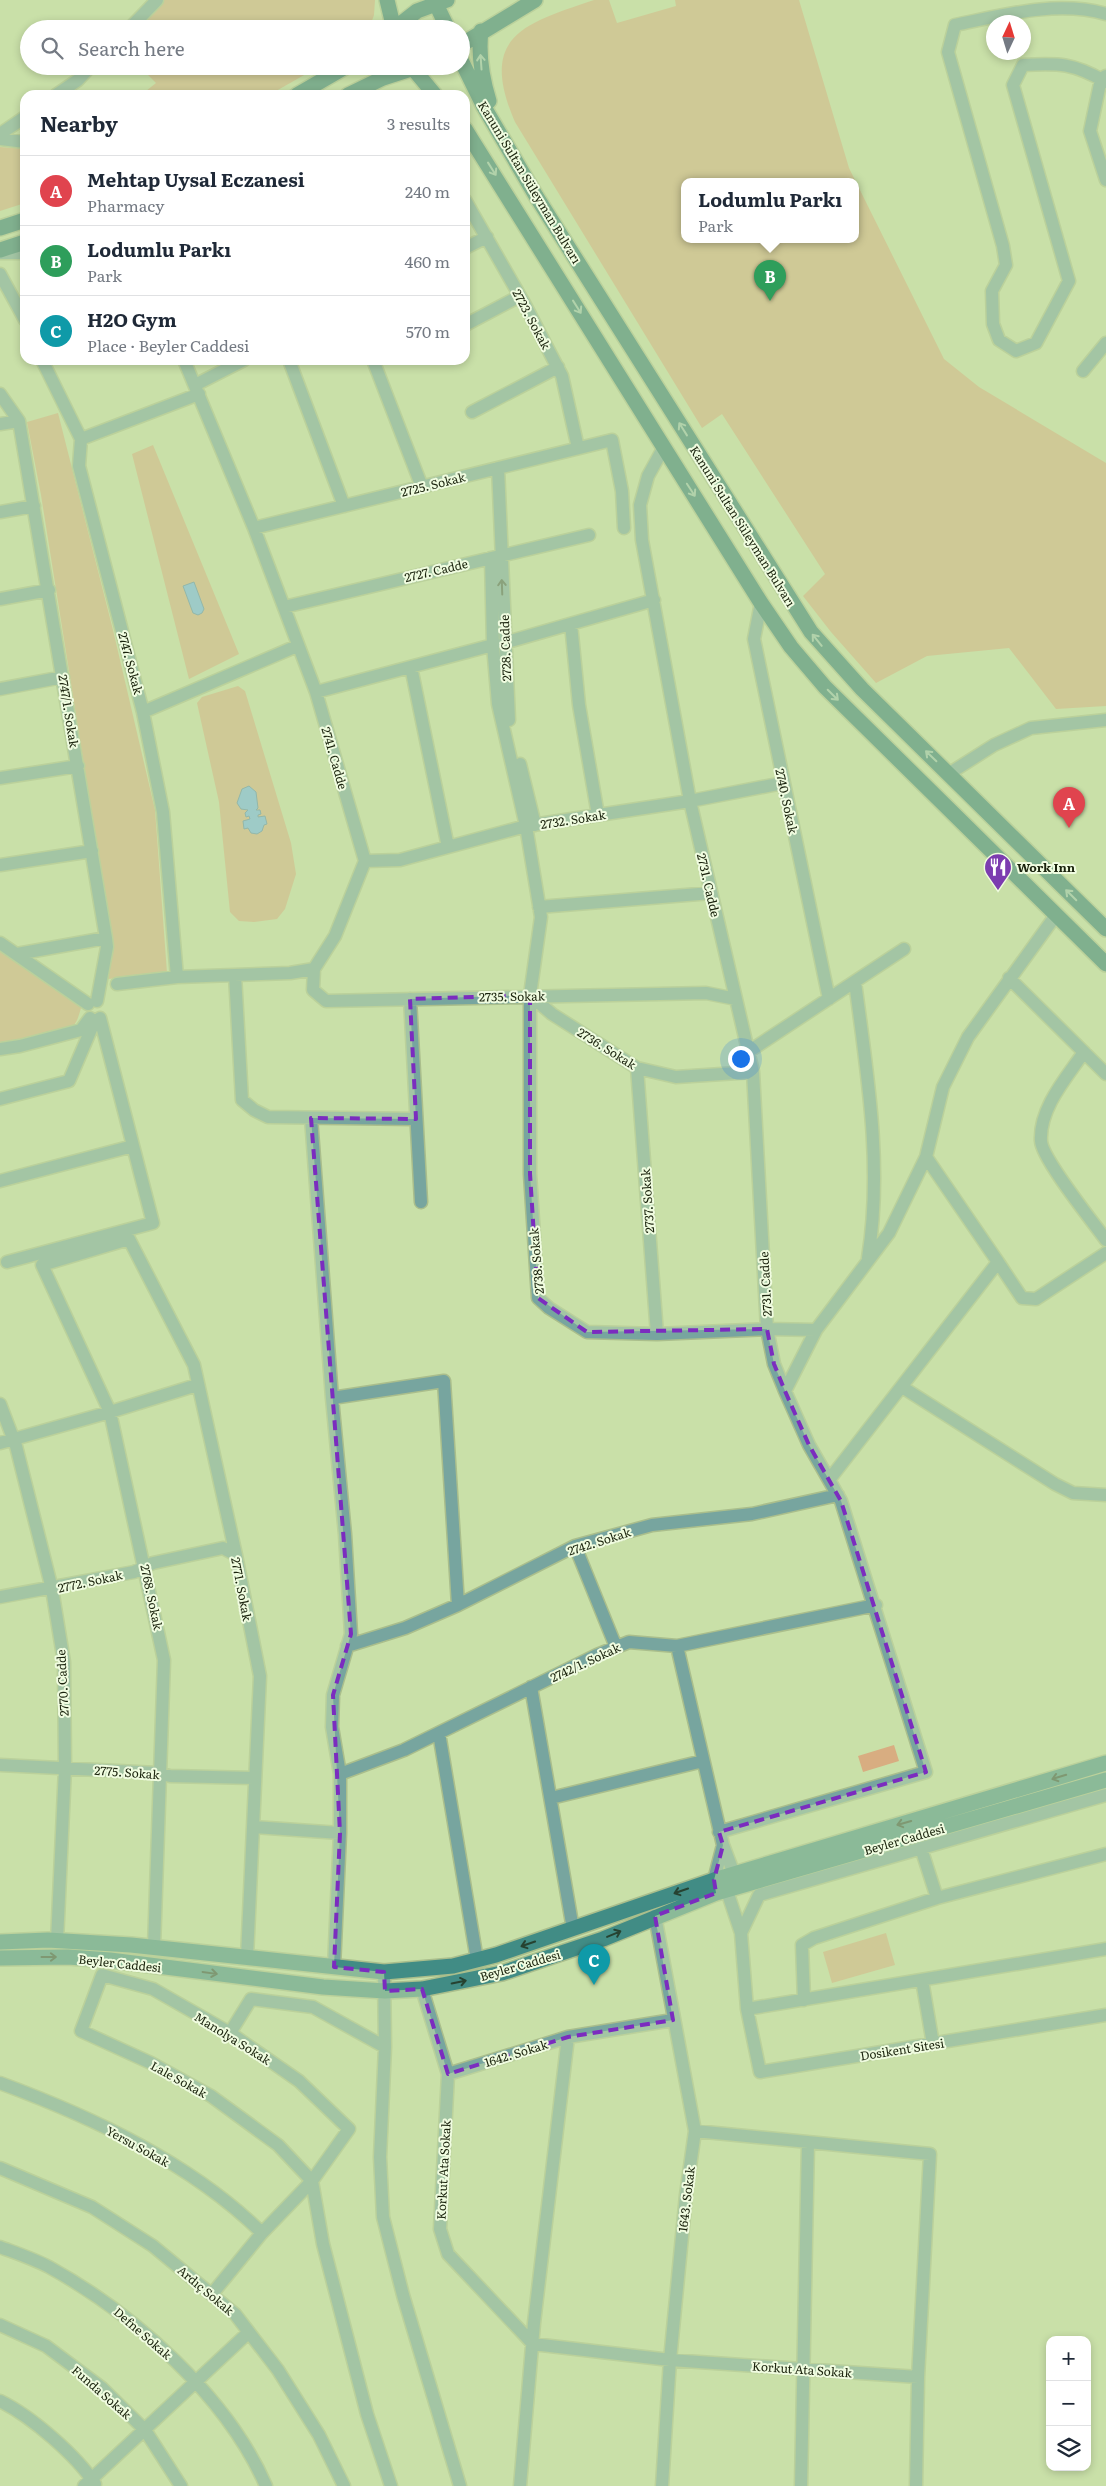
<!DOCTYPE html>
<html lang="en">
<head>
<meta charset="utf-8">
<style>
  :root { --surface:#fff; --page:#f6f6f7; --text:#1f2937; --muted:#747a83; --line:#e0e1e3; --accent:#1a73e8 }
  body { margin:0; font-family:Literata,serif; background:var(--page); color:var(--text) }
  .controls { position:absolute; right:15px; bottom:15px; display:grid; overflow:hidden; border-radius:10px; box-shadow:0 2px 8px #0003 }
  .controls button { width:45px; height:45px; display:grid; place-items:center; padding:0; border:0; border-bottom:1px solid var(--line); background:var(--surface); color:var(--text); font:25px sans-serif }
  .compass { position:absolute; left:986px; top:15px; width:45px; height:45px; border-radius:50%; background:var(--surface); box-shadow:0 2px 8px #0003; rotate:4deg }
  .you { position:absolute; left:740px; top:1058px; width:18px; height:18px; margin:-12px; border:4px solid #fff; border-radius:50%; background:#1a73e8; box-shadow:0 0 0 8px #1a73e833 }
  .badge { display:grid; place-items:center; width:32px; height:32px; border-radius:50%; background:var(--accent); color:#fff; font-size:16px; font-weight:700 }
  .pin { position:absolute; translate:-50% -41px; filter:drop-shadow(0 1px 2px #0008) }
  .pin::after { content:''; position:absolute; top:26px; width:18px; height:15px; background:inherit; clip-path:polygon(0 0,100% 0,50% 100%) }
  .popup { position:absolute; left:681px; top:178px; width:178px; height:65px; box-sizing:border-box; display:grid; place-content:center; border-radius:10px; background:var(--surface); filter:drop-shadow(0 1px 4px #0005); font-size:16px; white-space:nowrap; color:var(--muted) }
  .popup b { font-size:19px; color:var(--text) }
  .popup::after { content:''; position:absolute; left:50%; top:100%; margin-left:-10px; border:10px solid transparent; border-top-color:var(--surface) }
  .list { margin:0; padding:0; list-style:none }
  h2 { display:flex; justify-content:space-between; align-items:center; height:65px; margin:0; padding:0 20px; font-size:21px }
  h2 small { font-size:16px; font-weight:400; color:var(--muted) }
  .list li { display:grid; grid-template-columns:32px 1fr auto; gap:15px; align-items:center; box-sizing:border-box; height:70px; padding:0 20px; border-top:1px solid var(--line) }
  .list b { display:block; font-size:19px; white-space:nowrap }
  .list p { margin:0; font-size:16px; white-space:nowrap; color:var(--muted) }
  .list em { font-size:16px; font-style:normal; color:var(--muted) }
  .icon { flex:none; width:28px; height:28px; fill:none; stroke:currentColor; stroke-width:2; stroke-linecap:round; stroke-linejoin:round }
  .map { position:relative; flex:none; width:1106px; height:2486px; overflow:hidden }
  .search { position:absolute; background:var(--surface); box-shadow:0 2px 8px #0003; left:20px; top:20px; width:450px; height:55px; display:flex; align-items:center; gap:12px; box-sizing:border-box; padding:0 18px; border-radius:28px; color:var(--muted); font-size:19px }
  .panel { position:absolute; background:var(--surface); box-shadow:0 2px 8px #0003; left:20px; top:90px; width:450px; height:275px; border-radius:15px }
  .map>svg:first-child { display:block }
  .green { fill:#d8ad81; fill-rule:evenodd }
  .water { fill:#6cb1ed; stroke:#5386aa }
  .lines { fill:none; stroke-linecap:round; stroke-linejoin:round }
  .minor-casing { stroke:#aabe8c; stroke-width:15 }
  .secondary-casing { stroke:#aabe8c; stroke-width:18 }
  .primary-casing { stroke:#aabe8c; stroke-width:18 }
  .minor { stroke:#77a59f; stroke-width:12 }
  .secondary { stroke:#418c85; stroke-width:15 }
  .primary { stroke:#297770; stroke-width:15 }
  .oneway { stroke:#96c0ae }
  .oneway2 { stroke:#3f5747 }
  .oneway3 { stroke:#264231 }
  .marked { fill:none; stroke:#7b2cbf; stroke-width:4; stroke-dasharray:10 6; stroke-linejoin:round }
  .labels { text-anchor:middle; dominant-baseline:central; stroke-width:4; stroke-linejoin:round; paint-order:stroke }
  .street-label { font-size:12px; fill:#1a230d; stroke:#f0fce0 }
  .poi-label { font-size:12px; font-weight:bold; fill:#1a230d; stroke:#f0fce0; text-anchor:start }
</style>
</head>
<body>
<div class="map">
<svg width="1106" height="2486" viewBox="0 0 1106 2486">
  <rect width="100%" height="100%" fill="#c9e0a8"/>
  <path class="green" d="M164 0H375L374 15 369 29H136Z
    M594 0H609L617 23 676 6 675 0H799L849 168 944 359 979 387 1106 463V706L1056 709 1009 648 927 656 876 683 831 632 803 596 825 574 722 414 702 428 515 122C478 36 523 24 594 0ZM685 182H855V240H685Z
    M139 66H320L269 95H141L156 83Z
    M0 147 25 149V203L0 211Z
    M58 413 113 630 155 810 167 973 108 979 113 947 41 495 27 422Z
    M153 445 239 654 189 679 132 454Z
    M238 686 245 691 291 843 296 874 285 909 277 919 254 922 239 921 230 912 219 802 197 703 202 697Z
    M0 950 78 1002 81 1008C79 1014 78 1021 73 1026 60 1037 17 1042 0 1044Z
    M894 1745 899 1761 863 1772 858 1756Z
    M886 1933 895 1965 832 1983 823 1952Z"/>
  <path class="water" d="M194 582 204 609 202 613 198 615 193 613 183 586Z
    M249 786 256 792 258 808 256 810H260L261 814 258 815V817L265 816 267 824 264 825 262 831 257 834 251 833 248 828 244 829 243 821 250 819 249 816 246 817 245 813 248 810 241 809 237 803 242 789Z"/>
  <g class="lines">
    <g class="minor-casing">
      <path id="minor" d="M1106 14C1057 0 1004 15 955 25L948 52 1003 246 1006 265 992 291 993 324 999 340 1016 351 1036 343 1069 281 1013 85 1023 65C1060 63 1073 63 1106 82
        M129 29 157 0
        M1106 76 1101 79 1090 131 1106 180
        M56 95 78 80 91 66
        M0 134 25 117
        M0 139 25 142
        M465 200 524 303 562 376 578 448
        M465 248 487 237
        M0 253H25
        M0 274 25 320
        M465 325 520 296
        M42 360 81 439 79 466 143 712 163 812 177 977
        M289 360 344 506
        M373 360 422 487
        M1083 371 1106 343
        M195 385 244 360
        M0 394 19 421 106 938 107 947 97 1001
        M472 412 558 367
        M0 424 19 421
        M81 439 199 394
        M664 447 648 476 640 505 642 540 690 801 753 1072 767 1329 774 1364 785 1391 809 1445 841 1501 926 1772 719 1832
        M498 468 509 720
        M0 512 34 506
        M254 528 612 440 622 491 624 528
        M491 558 493 645 498 704 526 826 541 917 530 995V1174L538 1298 549 1308 587 1332 657 1334 767 1329 816 1330
        M0 599 49 590
        M761 603 754 639 829 999
        M284 607 589 535
        M571 624 579 705 598 815
        M504 643 654 600
        M411 667 448 847
        M0 689 63 677
        M316 692 493 645
        M143 712 297 646
        M520 764 535 825
        M950 773 994 745 1031 728 1106 720
        M0 778 78 766
        M365 861 400 860 526 826 690 801 783 783
        M0 865 92 851
        M539 907 711 893
        M0 943 88 1004
        M17 954 106 938
        M314 969 313 990 326 1001 706 993 736 999
        M235 975 242 1100 254 1110 268 1117 416 1119
        M1009 978 1106 1074
        M855 982C867 1073 883 1166 868 1258
        M117 984 177 977 290 973 314 969 335 936 365 861 316 692 254 528 184 360
        M530 995 552 1014 637 1068 676 1077 753 1072
        M410 999 421 1202
        M0 1049 20 1046 81 1030 90 1018
        M748 1052 904 949
        M1084 1052C1067 1077 1039 1108 1041 1141 1042 1159 1093 1222 1106 1240
        M637 1068 657 1334
        M0 1099 69 1081 95 1020
        M311 1118 332 1398 345 1534 351 1634 333 1695 332 1727 340 1774V1833L334 1967
        M0 1181 133 1146
        M7 1262 153 1223 100 1018
        M998 1262 1022 1298 1036 1299 1106 1253
        M902 1387 1055 1484 1073 1493 1106 1495
        M785 1391 816 1330 889 1233 926 1157 943 1087 968 1037 1056 915
        M332 1398 444 1381 458 1605
        M0 1404 16 1446 52 1589 64 1662 65 1768 57 1941
        M0 1443 110 1412 197 1385
        M829 1480 998 1262 926 1157
        M575 1546 616 1647
        M0 1597 134 1572 153 1563 223 1548 236 1555
        M347 1646 405 1628 458 1605 575 1546 652 1525 752 1514 838 1495
        M677 1646 723 1845 714 1880
        M531 1687 573 1929
        M439 1733 477 1960
        M0 1765 157 1773 170 1776 254 1778
        M340 1774 404 1750 597 1655 629 1642 677 1646 876 1605
        M551 1798 703 1761
        M253 1827 340 1833
        M723 1845 734 1874
        M921 1848 937 1898
        M727 1891 741 1933 747 2009 760 2072 1106 2015
        M655 1916 695 2131 686 2195 670 2360 662 2486
        M741 1933 759 1895 1106 1795
        M154 1947 164 1660 110 1412 42 1265 129 1239 194 1365 236 1555 260 1676 247 1957
        M384 1972 385 2047 380 2157 383 2217 403 2295 460 2486
        M922 1980 933 2044
        M422 1989 448 2074 568 2037 673 2020
        M804 2000 802 1945 814 1938 937 1898 1106 1854
        M747 2009 1106 1949
        M230 2033 251 1999 313 2007 385 2047
        M448 2074 440 2229 448 2254 533 2344 670 2360 918 2377 930 2154 695 2131
        M0 2083C92 2117 191 2163 262 2233
        M0 2168 92 2207 153 2246 235 2314 278 2370 319 2435 344 2486
        M0 2247C16 2253 34 2259 49 2267 134 2314 227 2396 266 2486
        M212 2294 262 2233 312 2181 349 2129 299 2081 230 2033 153 1989 102 1975 81 2031 151 2063 211 2096 278 2145 312 2181 323 2244 367 2414 391 2486
        M0 2325 46 2346 102 2388 145 2430 181 2486
        M0 2401C31 2416 77 2456 95 2484
        M84 2486 249 2332
        M520 2486 534 2323 568 2037
        M801 2486 808 2142
        M916 2486 918 2377"/>
    </g>
    <g class="secondary-casing">
      <path id="secondary" d="M0 1942 48 1940 131 1945 384 1972 453 1966 496 1955 714 1880 1106 1763
        M0 1958 68 1957 110 1960 323 1987 385 1991 422 1989 502 1973 603 1939 716 1893 1106 1780"/>
    </g>
    <g class="primary-casing">
      <path id="primary" d="M387 0 394 29
        M434 0 448 29
        M394 29 417 11 447 0
        M481 31C478 55 482 78 489 101
        M461 45 535 0
        M461 60 484 107 536 196 811 632 862 689 1106 929
        M411 66 435 95
        M297 95 347 66
        M348 95 383 78 420 66
        M465 129 761 603 791 647 825 687 1106 964
        M0 228 25 220
        M0 250 25 242"/>
    </g>
    <use href="#minor" class="minor"/>
    <use href="#secondary" class="secondary"/>
    <use href="#primary" class="primary"/>
  </g>
  <defs><path id="oneway-shaft" d="M-6 0H5M1.5-3L5.5 0L1.5 3" fill="none" stroke-width="1.6" stroke-linecap="round" stroke-linejoin="round" transform="scale(1.25)"/></defs>
  <g class="oneway">
    <use href="#oneway-shaft" transform="translate(481 62) rotate(-94)"/>
    <use href="#oneway-shaft" transform="translate(492 169) rotate(58)"/>
    <use href="#oneway-shaft" transform="translate(577 307) rotate(58)"/>
    <use href="#oneway-shaft" transform="translate(683 429) rotate(-122)"/>
    <use href="#oneway-shaft" transform="translate(691 490) rotate(57)"/>
    <use href="#oneway-shaft" transform="translate(817 640) rotate(-129)"/>
    <use href="#oneway-shaft" transform="translate(833 695) rotate(45)"/>
    <use href="#oneway-shaft" transform="translate(931 756) rotate(-136)"/>
    <use href="#oneway-shaft" transform="translate(1071 895) rotate(-135)"/>
  </g>
  <use class="oneway2" href="#oneway-shaft" transform="translate(502 587) rotate(-92)"/>
  <g class="oneway3">
    <use href="#oneway-shaft" transform="translate(1059 1777) rotate(163)"/>
    <use href="#oneway-shaft" transform="translate(904 1823) rotate(164)"/>
    <use href="#oneway-shaft" transform="translate(681 1891) rotate(161)"/>
    <use href="#oneway-shaft" transform="translate(614 1934) rotate(-23)"/>
    <use href="#oneway-shaft" transform="translate(528 1944) rotate(161)"/>
    <use href="#oneway-shaft" transform="translate(49 1957)"/>
    <use href="#oneway-shaft" transform="translate(210 1973) rotate(8)"/>
    <use href="#oneway-shaft" transform="translate(459 1982) rotate(-12)"/>
  </g>
  <path d="M0 0H1106V2486H0ZM530 995V1174L538 1298 587 1332 767 1329 774 1364 785 1391 809 1445 841 1501 926 1772 719 1832 723 1845 714 1880 716 1893 655 1916 673 2020 568 2037 448 2074 422 1989 385 1991 384 1972 334 1967 340 1833 333 1695 351 1634 311 1118 416 1119 410 999Z" fill="#c9e0a8" fill-opacity=".55" fill-rule="evenodd"/>
  <path class="marked" d="M530 995V1174L538 1298 587 1332 767 1329 774 1364 785 1391 809 1445 841 1501 926 1772 719 1832 723 1845 714 1880 716 1893 655 1916 673 2020 568 2037 448 2074 422 1989 385 1991 384 1972 334 1967 340 1833 333 1695 351 1634 311 1118 416 1119 410 999Z"/>
  <defs>
    <g id="restaurant-pin" transform="scale(1.4375)"><path d="M0 17L-7.5 6A9.5 9.5 0 1 1 7.5 6Z" fill="#7c3cb0" stroke="#f0fce0"/><path d="M-5-6h1v4h1v-4h1v4h1v-4h1v5L-1.5 .5V6h-2V.5L-5-1ZM5-6V6H3V1.5H1.5Q1.5-4 5-6Z" fill="#fff"/></g>
  </defs>
  <g fill-rule="evenodd">
    <use href="#restaurant-pin" x="998" y="867"/>
  </g>
  <g class="labels">
    <g class="street-label">
      <text transform="translate(530 182) rotate(59)">Kanuni Sultan Süleyman Bulvarı</text>
      <text transform="translate(532 319) rotate(62)">2723. Sokak</text>
      <text transform="translate(433 484) rotate(-14)">2725. Sokak</text>
      <text transform="translate(743 526) rotate(58)">Kanuni Sultan Süleyman Bulvarı</text>
      <text transform="translate(436 570) rotate(-13)">2727. Cadde</text>
      <text transform="translate(505 648) rotate(-92)">2728. Cadde</text>
      <text transform="translate(131 663) rotate(75)">2747. Sokak</text>
      <text transform="translate(69 711) rotate(81)">2747/1. Sokak</text>
      <text transform="translate(335 758) rotate(74)">2741. Cadde</text>
      <text transform="translate(787 801) rotate(78)">2740. Sokak</text>
      <text transform="translate(573 819) rotate(-9)">2732. Sokak</text>
      <text transform="translate(709 885) rotate(77)">2731. Cadde</text>
      <text transform="translate(512 996) rotate(-1)">2735. Sokak</text>
      <text transform="translate(607 1048) rotate(32)">2736. Sokak</text>
      <text transform="translate(647 1201) rotate(-94)">2737. Sokak</text>
      <text transform="translate(536 1261) rotate(-95)">2738. Sokak</text>
      <text transform="translate(765 1284) rotate(-93)">2731. Cadde</text>
      <text transform="translate(599 1541) rotate(-18)">2742. Sokak</text>
      <text transform="translate(90 1581) rotate(-12)">2772. Sokak</text>
      <text transform="translate(242 1589) rotate(79)">2771. Sokak</text>
      <text transform="translate(152 1597) rotate(78)">2768. Sokak</text>
      <text transform="translate(585 1662) rotate(-25)">2742/1. Sokak</text>
      <text transform="translate(62 1683) rotate(-93)">2770. Cadde</text>
      <text transform="translate(127 1772) rotate(4)">2775. Sokak</text>
      <text transform="translate(904 1839) rotate(-16)">Beyler Caddesi</text>
      <text transform="translate(120 1963) rotate(6)">Beyler Caddesi</text>
      <text transform="translate(520 1965) rotate(-16)">Beyler Caddesi</text>
      <text transform="translate(233 2038) rotate(32)">Manolya Sokak</text>
      <text transform="translate(902 2049) rotate(-9)">Dosikent Sitesi</text>
      <text transform="translate(516 2053) rotate(-17)">1642. Sokak</text>
      <text transform="translate(179 2079) rotate(29)">Lale Sokak</text>
      <text transform="translate(138 2146) rotate(29)">Yersu Sokak</text>
      <text transform="translate(443 2170) rotate(-87)">Korkut Ata Sokak</text>
      <text transform="translate(686 2199) rotate(-83)">1643. Sokak</text>
      <text transform="translate(206 2290) rotate(40)">Ardıç Sokak</text>
      <text transform="translate(143 2333) rotate(41)">Defne Sokak</text>
      <text transform="translate(802 2369) rotate(4)">Korkut Ata Sokak</text>
      <text transform="translate(102 2392) rotate(41)">Funda Sokak</text>
    </g>
    <g class="poi-label">
      <text x="1017" y="867">Work Inn</text>
    </g>
  </g>
</svg>
<div class="controls">
<button>+</button>
<button>−</button>
<button><svg class="icon" aria-label="layers" viewBox="0 0 24 24"><path d="M12 4l9 5-9 5-9-5zM3 14l9 5 9-5"/></svg></button>
</div>
<svg class="compass" viewBox="-18 -18 36 36"><path d="M0-13l5 13h-10z" fill="#e53935"/><path d="M0 13l5-13h-10z" fill="#747a83"/></svg>
<div class="you"></div>
<div class="pin badge" style="left:1069px;top:828px;background:#e0444e">A</div>
<div class="pin badge" style="left:770px;top:301px;background:#2e9e5b">B</div>
<div class="popup"><b>Lodumlu Parkı</b>Park</div>
<div class="pin badge" style="left:594px;top:1985px;background:#0f9aa8">C</div>
<div class="search"><svg class="icon" aria-label="search" viewBox="0 0 24 24"><circle cx="10" cy="10" r="6"/><path d="M15 15l6 6"/></svg>Search here</div>
<section class="panel">
<h2>Nearby<small>3 results</small></h2>
<ul class="list">
<li><span class="badge" style="background:#e0444e">A</span><div><b>Mehtap Uysal Eczanesi</b><p>Pharmacy</p></div><em>240 m</em></li>
<li><span class="badge" style="background:#2e9e5b">B</span><div><b>Lodumlu Parkı</b><p>Park</p></div><em>460 m</em></li>
<li><span class="badge" style="background:#0f9aa8">C</span><div><b>H2O Gym</b><p>Place · Beyler Caddesi</p></div><em>570 m</em></li>
</ul>
</section>
</div>
</body>
</html>
